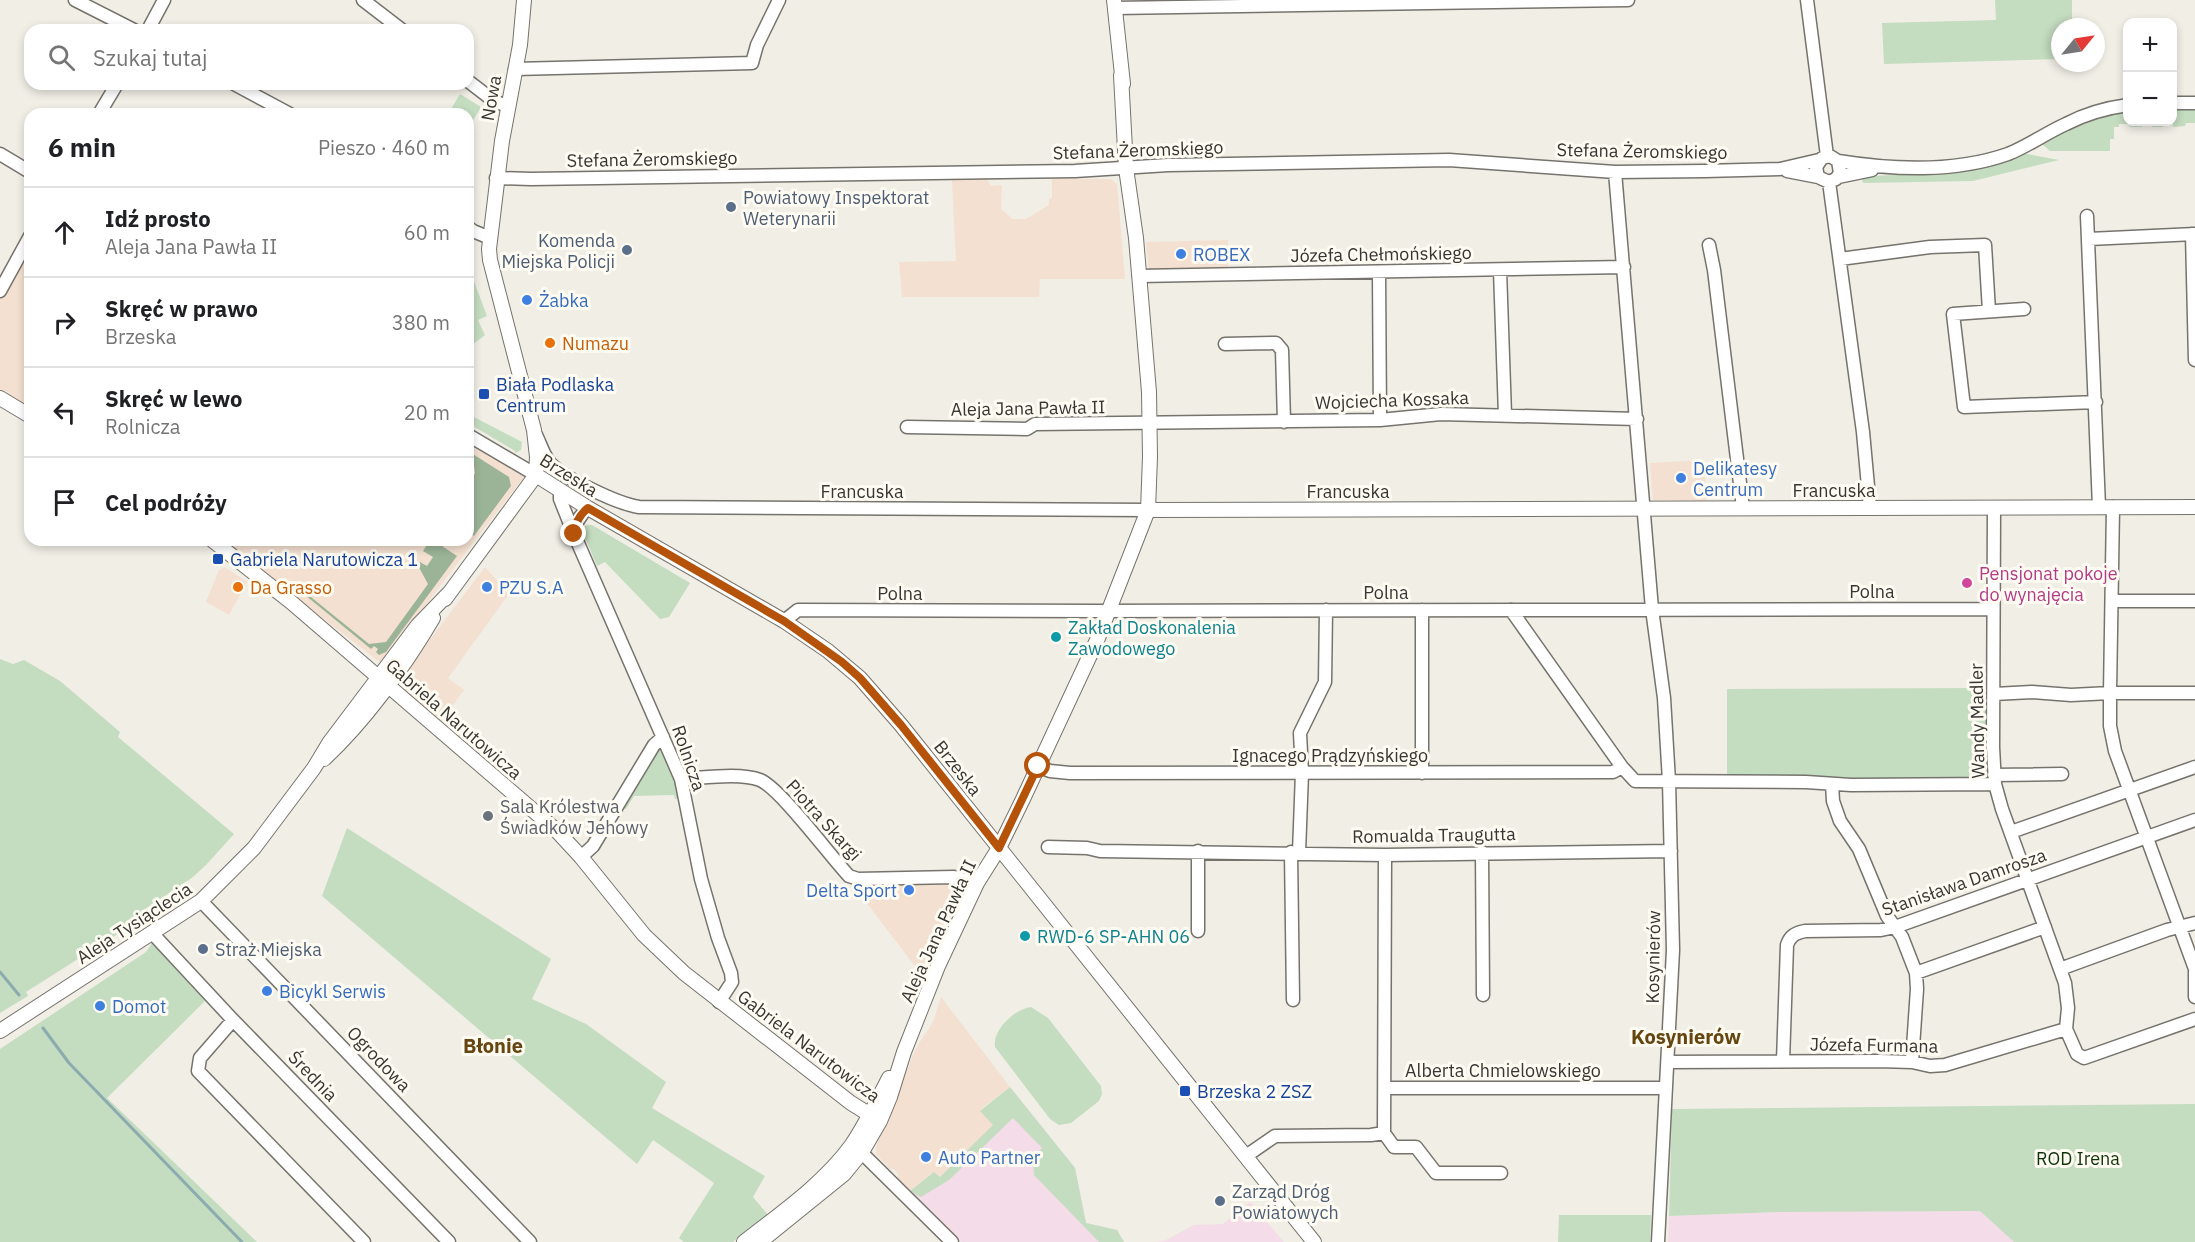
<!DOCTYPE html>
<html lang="pl">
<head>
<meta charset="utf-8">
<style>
  :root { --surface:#fff; --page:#f2f2f2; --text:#202124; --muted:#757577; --line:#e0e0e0 }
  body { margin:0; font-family:"IBM Plex Sans",sans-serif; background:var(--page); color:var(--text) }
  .controls { position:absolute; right:18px; top:18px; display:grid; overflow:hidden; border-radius:12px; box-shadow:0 3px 9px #0003 }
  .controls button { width:54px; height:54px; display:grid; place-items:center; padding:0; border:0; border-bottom:2px solid var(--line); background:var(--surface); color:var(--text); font:30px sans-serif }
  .compass { position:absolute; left:2051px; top:18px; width:54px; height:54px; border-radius:50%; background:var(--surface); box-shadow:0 3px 9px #0003; rotate:60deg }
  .stop { position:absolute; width:18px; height:18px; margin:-14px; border:4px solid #b45309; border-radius:50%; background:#fff }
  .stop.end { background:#b45309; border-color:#fff; box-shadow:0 2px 6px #0008 }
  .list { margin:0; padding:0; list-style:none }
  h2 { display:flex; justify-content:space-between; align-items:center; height:78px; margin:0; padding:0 24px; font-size:26px }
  h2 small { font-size:20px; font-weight:400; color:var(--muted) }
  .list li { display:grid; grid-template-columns:39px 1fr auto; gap:18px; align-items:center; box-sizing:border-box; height:90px; padding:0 24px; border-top:2px solid var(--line) }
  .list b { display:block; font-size:22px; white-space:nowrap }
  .list p { margin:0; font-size:20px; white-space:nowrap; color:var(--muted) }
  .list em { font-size:20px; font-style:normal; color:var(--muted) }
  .icon { flex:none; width:33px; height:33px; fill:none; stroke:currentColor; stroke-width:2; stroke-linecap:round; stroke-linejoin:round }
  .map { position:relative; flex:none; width:2195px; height:1242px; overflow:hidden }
  .search { position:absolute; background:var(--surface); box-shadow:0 3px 9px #0003; left:24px; top:24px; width:450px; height:66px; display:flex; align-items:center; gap:15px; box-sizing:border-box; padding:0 21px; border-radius:18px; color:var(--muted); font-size:22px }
  .panel { position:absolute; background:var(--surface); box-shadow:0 3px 9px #0003; left:24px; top:108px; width:450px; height:438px; border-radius:18px }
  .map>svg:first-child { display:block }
  .commercial { fill:#f3e0d0 }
  .industrial { fill:#f4dce8 }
  .green { fill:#c4dcc0 }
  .forest { fill:#9bb497 }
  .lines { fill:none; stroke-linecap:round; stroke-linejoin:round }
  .stream { stroke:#8babae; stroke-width:3 }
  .minor-casing { stroke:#76736c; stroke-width:15 }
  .tertiary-casing { stroke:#76736c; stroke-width:16 }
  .minor { stroke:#fff; stroke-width:12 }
  .tertiary { stroke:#fff; stroke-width:14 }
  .route { stroke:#b45309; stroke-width:8 }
  .service-dot { fill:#5c6f8a; stroke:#fefbf3; stroke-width:2 }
  .shop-dot { fill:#3f7fe0; stroke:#fefbf3; stroke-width:2 }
  .food-dot { fill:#e8710a; stroke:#fefbf3; stroke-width:2 }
  .transit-dot { fill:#1a4fb4; stroke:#fefbf3; stroke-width:2 }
  .hotel-dot { fill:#d1479c; stroke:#fefbf3; stroke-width:2 }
  .culture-dot { fill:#0f9aa8; stroke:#fefbf3; stroke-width:2 }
  .worship-dot { fill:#6b7280; stroke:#fefbf3; stroke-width:2 }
  .labels { text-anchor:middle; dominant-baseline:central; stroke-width:6; stroke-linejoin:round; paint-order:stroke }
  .street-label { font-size:18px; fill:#383633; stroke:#fefbf3 }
  .service-label { font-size:18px; fill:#4e5e75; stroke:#fefbf3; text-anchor:start }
  .shop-label { font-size:18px; fill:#366cbe; stroke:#fefbf3; text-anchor:start }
  .food-label { font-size:18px; fill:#c56008; stroke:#fefbf3; text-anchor:start }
  .transit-label { font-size:18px; fill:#164399; stroke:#fefbf3; text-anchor:start }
  .hotel-label { font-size:18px; fill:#b23c85; stroke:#fefbf3; text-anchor:start }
  .culture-label { font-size:18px; fill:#0d838f; stroke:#fefbf3; text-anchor:start }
  .worship-label { font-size:18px; fill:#5b616d; stroke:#fefbf3; text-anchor:start }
  .park-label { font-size:18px; fill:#0e3309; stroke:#fefbf3 }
  .neighbourhood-label { font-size:20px; font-weight:bold; fill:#664610; stroke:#fefbf3 }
</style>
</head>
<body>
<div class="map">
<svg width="2195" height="1242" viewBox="0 0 2195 1242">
  <rect width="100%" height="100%" fill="#f1eee6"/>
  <path class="commercial" d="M987 179 991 186 1002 185 1001 209 1013 219H1026L1049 205V199L1052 198V179H1111L1117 184 1125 279H1040L1039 297H902L899 262 956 261 952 180Z
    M1228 240V268L1149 269 1146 242Z
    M30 245V412L0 393V299Z
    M468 443 524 477 381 663 221 540H468Z
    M1703 460 1707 501 1653 500 1650 463Z
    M225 567 247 582 229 615 206 602 219 570Z
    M485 567 509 594 448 678 464 690 441 721 404 690 401 678Z
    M860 883H957L960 885 925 969 918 970 869 906 851 886Z
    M941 997 1010 1087 980 1110 994 1124 940 1177 931 1174 910 1191 898 1178V1174L894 1169H890L876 1154V1147L916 1048 933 1022Z"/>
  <path class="industrial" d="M1010 1087 1075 1168 1086 1223 1117 1230 1124 1242H961L910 1191 934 1172 940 1177 993 1125Z
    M1250 1202 1284 1242H1152L1164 1241 1194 1225 1223 1224Z
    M1980 1211 2014 1242H1668L1669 1216 1779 1212Z"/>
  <path class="green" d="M1995 0H2072V27H2060V59L1884 64 1882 23 1996 20Z
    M460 94 481 107 468 129V114H448Z
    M2173 107H2195V123H2186L2185 126 2173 127V123L2163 124V127H2152V124H2142V127H2130L2129 124H2119V127H2114V139H2110V151H2050L2043 145V142L2074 124 2127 109 2128 122H2172Z
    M2022 153 2059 160 1973 181 1863 183 1862 177 1935 172Z
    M468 265 487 316 478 320 485 335 468 348Z
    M468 414 522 442 521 450 515 453V451L468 423Z
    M587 525H592L690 583 669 617 660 619 605 562 597 566 583 533V528Z
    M0 659 13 664 24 660 60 681 120 732 118 737 234 834 206 865 193 877 130 919 133 924 26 992 28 996 0 1013Z
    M1987 688 1991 774 1980 781 1727 775V689Z
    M661 744 672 768 680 798 675 799 674 795 634 796 626 809 622 808Z
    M347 828 551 959 532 999 586 1024 666 1082 652 1108 765 1176 753 1197 768 1215 733 1242H684L679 1238 714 1183 653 1140 637 1164 322 896Z
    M152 943 205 1001 107 1098 257 1242H0V1049L146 952Z
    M1031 1007 1048 1018 1101 1086 1102 1094 1099 1101 1071 1123 1059 1125 1050 1119 995 1047C992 1030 1015 1009 1031 1007Z
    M1010 1087 1075 1168 1086 1223 1117 1230 1124 1242H1099L1034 1175 1033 1159 1042 1148 1013 1118 949 1180 921 1197 910 1191 934 1172 940 1177 993 1125 980 1111Z
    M2195 1104V1242H2014L1980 1211 1779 1212 1669 1216 1672 1109Z
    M1559 1215H1651L1650 1242H1558Z"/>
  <path class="forest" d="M468 451 509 477 511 486 474 536 468 532V487L475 473 474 466 468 461Z
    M430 540H433L457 556 386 652 379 655 376 652 378 649 374 646 371 649 305 595 306 593 369 644 386 642 428 584 416 562H420L427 566 433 557 423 551Z"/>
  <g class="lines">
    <path class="stream" d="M0 972 19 995
      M43 1028 69 1063 242 1242"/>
    <g class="minor-casing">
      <path id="minor" d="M75 0 134 30
        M363 0 402 30
        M1807 0 1827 156
        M1115 8 1628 0
        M148 30 164 0
        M515 69 752 63 757 45 779 0
        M468 81 494 101 507 106
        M234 84 290 114
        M2172 103H2195
        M99 114 117 84
        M0 154 30 172
        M1838 161C1894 170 1954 173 2008 154 2028 146 2046 133 2066 124 2085 114 2106 108 2128 105
        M1787 171 1818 177 1829 182 1836 179 1840 173 1838 161 1830 156 1822 158 1816 167 1818 177
        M1615 172 1652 609 1664 698 1669 781 1673 950 1658 1242
        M1838 177 1872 170
        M496 178 531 179 1075 171 1168 165 1449 160 1615 172 1705 171 1780 169 1819 160
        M1829 182 1863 432 1870 508
        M2087 216 2099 507
        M468 227 473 231 490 238
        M2192 234 2195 360
        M2089 239 2195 234
        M1709 245 1714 270 1743 508
        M1840 259 1930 247 1985 245 1989 311
        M1500 270 1505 415
        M1379 273 1380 420
        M1139 276 1624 267
        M0 291 30 236
        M2024 309 1953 314 1964 407 2096 402
        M1225 344 1276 343 1282 350 1284 422
        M907 427 1027 429 1035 424 1380 420 1441 414 1637 419
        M468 435 536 475
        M536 435C540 443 543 453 548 460 559 477 619 504 639 507L1148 510
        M560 491V499L574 534 681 779 701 879 718 938 731 973 732 982 719 1002
        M2113 507 2110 693V726L2115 751 2195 969V997
        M1994 508 1993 747 1995 784 2002 809 2065 983 2068 1008 2066 1029
        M574 534C575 523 580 515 588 508
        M2112 601H2195
        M1422 610V773
        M1511 610 1622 767 1635 781 1806 782 1851 785 1995 784
        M784 621 798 610 1100 611 1993 609
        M1994 694 2032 692 2071 695 2110 693H2195
        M1038 766 1050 771 1070 773 1613 772 1622 767
        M1994 775 2062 774
        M681 779C703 778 740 772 760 780 780 788 830 856 849 876L858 879 954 877 977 883
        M1832 784 1833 801 1840 821 1859 849 1887 916 1902 937 1916 973 1917 989 1912 1062
        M2011 832 2195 767
        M1048 847 1087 848 1100 851 1385 855 1671 851
        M1198 851V931
        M1291 852 1293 1000
        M1299 852 1302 773 1300 733 1325 682 1326 610
        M1482 852 1483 995
        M581 857 593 846 654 745 663 737
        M201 901 530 1242
        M153 934 233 1020 449 1242
        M2060 969 2167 930 2195 923
        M1916 973 2045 927
        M233 1020 200 1058 198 1071 364 1242
        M1783 1061 1787 945C1790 936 1795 933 1805 931L1881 930 1895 927 2195 820
        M1668 1062 1879 1061 1912 1062 1930 1066 1945 1065 2066 1029 2077 1054 2084 1058 2195 1019
        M1385 1088H1666
        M1384 1133 1385 855
        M1384 1133 1394 1147H1416L1436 1173H1501
        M854 1147 867 1158 952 1242
        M1246 1156 1275 1136 1371 1135 1384 1133"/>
    </g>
    <g class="tertiary-casing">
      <path id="tertiary" d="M524 0 520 45 502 141 489 249 490 260 534 430 537 457 536 475
        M1114 0 1123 84
        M0 398 30 416
        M536 475 588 508 784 621 828 651 860 678 901 725 1314 1242
        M1148 510 2195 507
        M212 540 291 602 557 831 581 857 644 935 684 973 851 1103 880 1121
        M445 599 536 475
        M324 759C364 722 405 666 433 618
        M0 1031 201 901 254 848 314 768 329 743 418 625 449 593
        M744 1242C781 1213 823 1184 851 1146 866 1124 877 1101 889 1078
        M760 1242 844 1174 862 1152 880 1121 890 1097 904 1052 938 966 977 883 999 848 1023 799 1098 638 1148 510 1150 457 1149 392 1136 238 1126 168 1121 75"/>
    </g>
    <use href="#minor" class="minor"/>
    <use href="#tertiary" class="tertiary"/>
  </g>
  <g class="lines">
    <path class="route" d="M574 534C575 523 579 515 588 508L784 621 842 662 860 678 901 725 999 848 1038 766"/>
  </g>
  <g class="service-dot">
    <circle cx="731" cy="207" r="6"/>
    <circle cx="627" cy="250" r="6"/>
    <circle cx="203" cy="949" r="6"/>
    <circle cx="1220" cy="1201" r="6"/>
  </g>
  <g class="shop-dot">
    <circle cx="1181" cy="254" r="6"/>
    <circle cx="527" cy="300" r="6"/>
    <circle cx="1681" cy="478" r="6"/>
    <circle cx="487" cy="587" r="6"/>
    <circle cx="909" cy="890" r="6"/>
    <circle cx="267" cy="991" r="6"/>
    <circle cx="100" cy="1006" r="6"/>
    <circle cx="926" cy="1157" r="6"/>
  </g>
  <g class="food-dot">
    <circle cx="550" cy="343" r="6"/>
    <circle cx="238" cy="587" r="6"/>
  </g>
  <g class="transit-dot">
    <rect x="478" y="388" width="12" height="12" rx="3"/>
    <rect x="212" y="553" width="12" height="12" rx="3"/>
    <rect x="1179" y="1085" width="12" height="12" rx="3"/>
  </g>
  <circle class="hotel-dot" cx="1967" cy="583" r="6"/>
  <g class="culture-dot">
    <circle cx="1056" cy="637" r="6"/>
    <circle cx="1025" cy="936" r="6"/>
  </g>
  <circle class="worship-dot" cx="488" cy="816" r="6"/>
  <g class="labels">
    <g class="street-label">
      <text transform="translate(491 98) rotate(-80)">Nowa</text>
      <text transform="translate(1138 150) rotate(-2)">Stefana Żeromskiego</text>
      <text transform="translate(1642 151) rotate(1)">Stefana Żeromskiego</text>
      <text transform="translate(652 159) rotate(-1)">Stefana Żeromskiego</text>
      <text transform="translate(1381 254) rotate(-1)">Józefa Chełmońskiego</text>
      <text transform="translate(1392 400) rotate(-2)">Wojciecha Kossaka</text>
      <text transform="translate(1028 408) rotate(-1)">Aleja Jana Pawła II</text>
      <text transform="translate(569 475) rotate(32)">Brzeska</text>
      <text x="1834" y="490">Francuska</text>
      <text x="862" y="491">Francuska</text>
      <text x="1348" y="491">Francuska</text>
      <text x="1872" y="591">Polna</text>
      <text x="1386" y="592">Polna</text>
      <text x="900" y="593">Polna</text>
      <text transform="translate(454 719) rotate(41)">Gabriela Narutowicza</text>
      <text transform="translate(1977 721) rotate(-91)">Wandy Madler</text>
      <text x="1330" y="755">Ignacego Prądzyńskiego</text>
      <text transform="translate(689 758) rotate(71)">Rolnicza</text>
      <text transform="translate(958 768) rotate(52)">Brzeska</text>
      <text transform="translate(824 820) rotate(48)">Piotra Skargi</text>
      <text transform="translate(1434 835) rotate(-1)">Romualda Traugutta</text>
      <text transform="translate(1964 882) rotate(-19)">Stanisława Damrosza</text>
      <text transform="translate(134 923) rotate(-33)">Aleja Tysiąclecia</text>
      <text transform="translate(938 931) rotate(-65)">Aleja Jana Pawła II</text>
      <text transform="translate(1653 957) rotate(-89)">Kosynierów</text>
      <text transform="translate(1874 1045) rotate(1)">Józefa Furmana</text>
      <text transform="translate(809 1046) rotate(37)">Gabriela Narutowicza</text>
      <text transform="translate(379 1059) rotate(46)">Ogrodowa</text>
      <text x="1503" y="1070">Alberta Chmielowskiego</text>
      <text transform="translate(313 1076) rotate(46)">Średnia</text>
    </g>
    <g class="service-label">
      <text x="743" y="197">Powiatowy Inspektorat<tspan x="743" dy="21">Weterynarii</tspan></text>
      <text x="615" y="240" text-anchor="end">Komenda<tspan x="615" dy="21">Miejska Policji</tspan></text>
      <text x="215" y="949">Straż Miejska</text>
      <text x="1232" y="1191">Zarząd Dróg<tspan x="1232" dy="21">Powiatowych</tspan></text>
    </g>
    <g class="shop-label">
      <text x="1193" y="254">ROBEX</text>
      <text x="539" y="300">Żabka</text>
      <text x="1693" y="468">Delikatesy<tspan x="1693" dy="21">Centrum</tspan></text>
      <text x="499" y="587">PZU S.A</text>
      <text x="897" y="890" text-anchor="end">Delta Sport</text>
      <text x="279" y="991">Bicykl Serwis</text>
      <text x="112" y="1006">Domot</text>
      <text x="938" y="1157">Auto Partner</text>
    </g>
    <g class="food-label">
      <text x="562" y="343">Numazu</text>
      <text x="250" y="587">Da Grasso</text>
    </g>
    <g class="transit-label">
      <text x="496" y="384">Biała Podlaska<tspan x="496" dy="21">Centrum</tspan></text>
      <text x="230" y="559">Gabriela Narutowicza 1</text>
      <text x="1197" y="1091">Brzeska 2 ZSZ</text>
    </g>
    <g class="hotel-label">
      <text x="1979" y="573">Pensjonat pokoje<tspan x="1979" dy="21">do wynajęcia</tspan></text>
    </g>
    <g class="culture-label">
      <text x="1068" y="627">Zakład Doskonalenia<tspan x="1068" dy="21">Zawodowego</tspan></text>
      <text x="1037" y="936">RWD-6 SP-AHN 06</text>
    </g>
    <g class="worship-label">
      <text x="500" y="806">Sala Królestwa<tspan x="500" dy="21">Świadków Jehowy</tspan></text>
    </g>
    <g class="park-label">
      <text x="2078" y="1158">ROD Irena</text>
    </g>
    <g class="neighbourhood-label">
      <text x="1686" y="1036">Kosynierów</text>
      <text x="493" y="1045">Błonie</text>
    </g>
  </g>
</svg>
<div class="controls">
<button>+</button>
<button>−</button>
</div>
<svg class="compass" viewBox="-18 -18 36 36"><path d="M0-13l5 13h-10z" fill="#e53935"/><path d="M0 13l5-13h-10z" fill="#757577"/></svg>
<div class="stop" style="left:1038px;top:766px"></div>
<div class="stop end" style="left:574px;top:534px"></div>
<div class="search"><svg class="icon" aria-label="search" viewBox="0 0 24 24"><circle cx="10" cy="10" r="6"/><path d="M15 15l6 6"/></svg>Szukaj tutaj</div>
<section class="panel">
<h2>6 min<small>Pieszo · 460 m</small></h2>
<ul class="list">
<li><svg class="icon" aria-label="ahead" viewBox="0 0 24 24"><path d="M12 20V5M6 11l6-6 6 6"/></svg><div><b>Idź prosto</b><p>Aleja Jana Pawła II</p></div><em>60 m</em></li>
<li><svg class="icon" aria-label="right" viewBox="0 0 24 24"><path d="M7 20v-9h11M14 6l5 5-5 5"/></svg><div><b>Skręć w prawo</b><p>Brzeska</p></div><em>380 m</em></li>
<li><svg class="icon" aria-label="left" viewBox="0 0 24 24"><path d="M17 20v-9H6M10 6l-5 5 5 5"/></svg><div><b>Skręć w lewo</b><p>Rolnicza</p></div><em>20 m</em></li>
<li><svg class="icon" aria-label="arrive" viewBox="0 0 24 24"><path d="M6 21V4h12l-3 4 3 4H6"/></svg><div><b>Cel podróży</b></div></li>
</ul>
</section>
</div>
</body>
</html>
